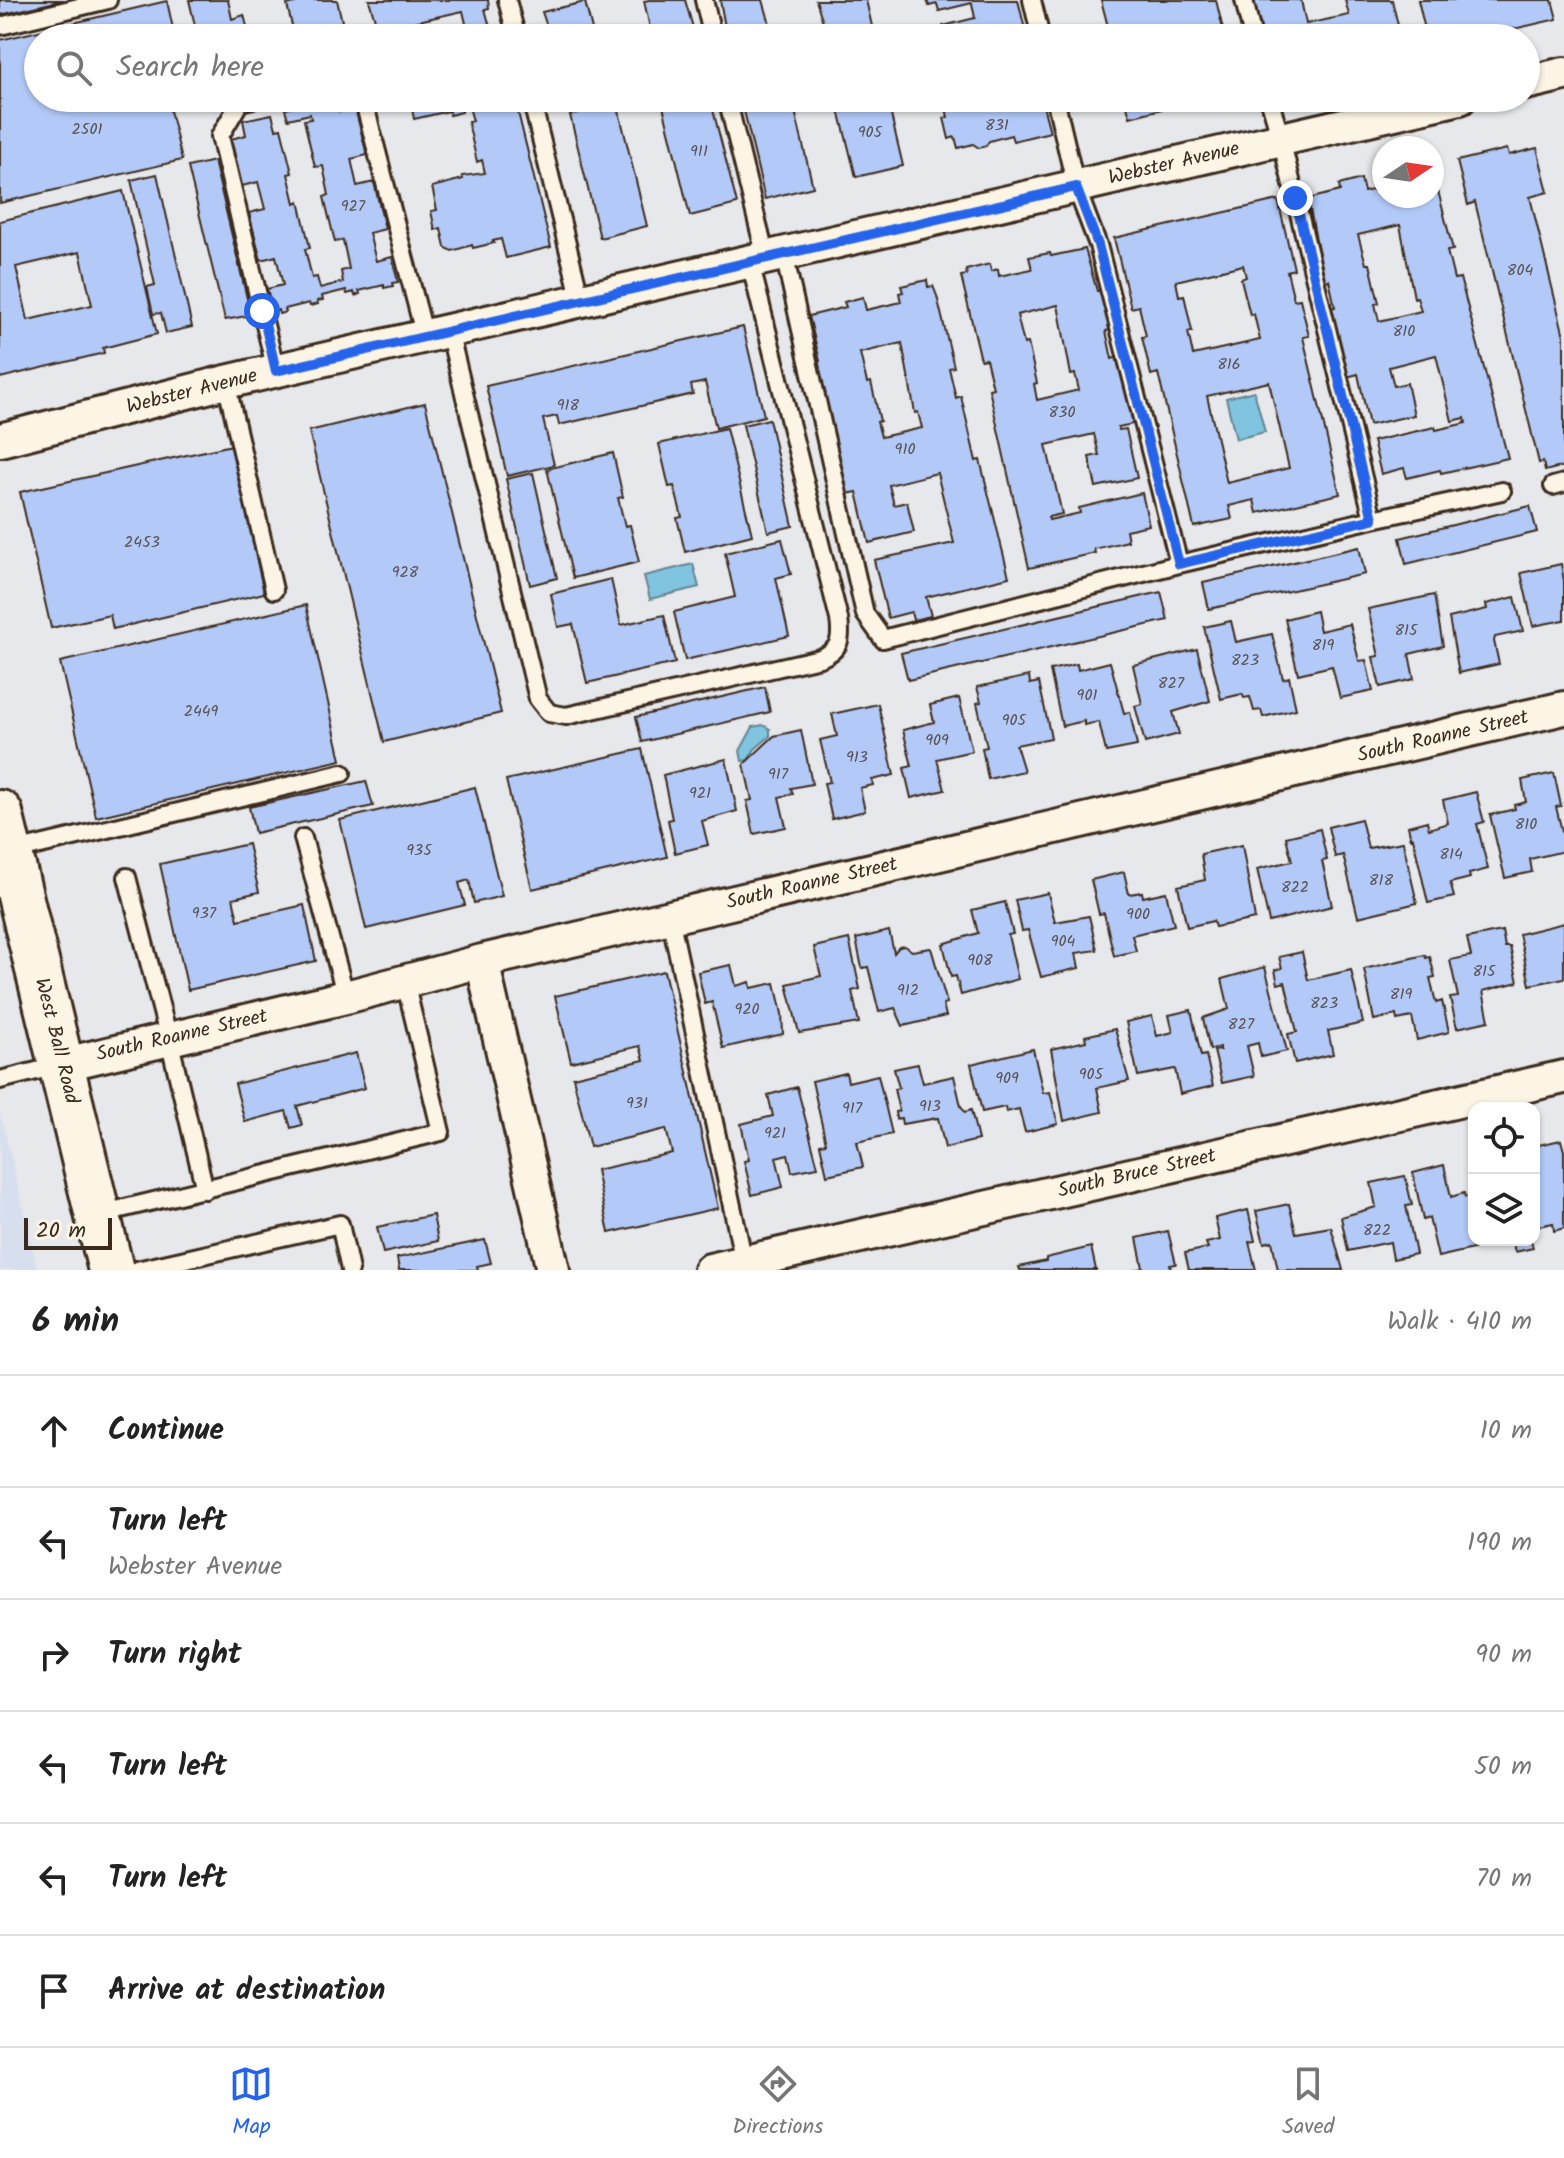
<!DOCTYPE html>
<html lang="en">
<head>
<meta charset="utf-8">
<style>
  :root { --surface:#fff; --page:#f6f6f6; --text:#222; --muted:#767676; --line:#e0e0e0; --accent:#2563eb }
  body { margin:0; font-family:Kalam,sans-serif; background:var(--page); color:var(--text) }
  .controls { position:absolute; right:24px; bottom:24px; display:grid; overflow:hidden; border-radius:16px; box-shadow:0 2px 6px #0004 }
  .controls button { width:72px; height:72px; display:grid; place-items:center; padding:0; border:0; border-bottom:2px solid var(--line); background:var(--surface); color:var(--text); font:40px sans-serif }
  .compass { position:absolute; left:1372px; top:136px; width:72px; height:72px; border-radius:50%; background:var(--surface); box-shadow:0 2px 6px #0004; rotate:77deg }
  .scale { position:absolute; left:24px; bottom:20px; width:88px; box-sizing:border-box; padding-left:8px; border:4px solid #3b2a1e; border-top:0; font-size:22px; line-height:28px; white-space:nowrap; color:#3b2a1e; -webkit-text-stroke:6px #fcf5e5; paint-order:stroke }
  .stop { position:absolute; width:24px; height:24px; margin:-18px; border:6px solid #2563eb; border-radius:50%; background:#fff }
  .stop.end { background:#2563eb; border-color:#fff; box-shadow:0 2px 8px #0008 }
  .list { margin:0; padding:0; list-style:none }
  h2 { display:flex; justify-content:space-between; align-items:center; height:104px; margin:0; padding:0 32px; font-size:34px }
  h2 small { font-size:26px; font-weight:400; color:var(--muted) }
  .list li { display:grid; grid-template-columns:52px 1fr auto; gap:24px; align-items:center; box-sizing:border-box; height:112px; padding:0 32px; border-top:2px solid var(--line) }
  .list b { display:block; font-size:30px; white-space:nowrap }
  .list p { margin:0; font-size:26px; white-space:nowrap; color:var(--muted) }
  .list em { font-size:26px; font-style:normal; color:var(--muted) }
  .icon { flex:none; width:44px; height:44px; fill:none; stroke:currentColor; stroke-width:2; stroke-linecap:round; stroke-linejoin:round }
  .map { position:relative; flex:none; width:1564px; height:1270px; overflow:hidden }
  .search { position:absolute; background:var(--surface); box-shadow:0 2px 6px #0004; left:24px; right:24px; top:24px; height:88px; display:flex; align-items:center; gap:20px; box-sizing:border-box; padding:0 28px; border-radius:44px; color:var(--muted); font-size:30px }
  .sheet { height:776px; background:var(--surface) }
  nav { display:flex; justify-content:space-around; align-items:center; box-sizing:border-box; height:112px; border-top:2px solid var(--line); background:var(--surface); font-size:22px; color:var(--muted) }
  nav a { display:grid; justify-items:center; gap:4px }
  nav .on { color:var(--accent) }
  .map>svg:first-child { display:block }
  .built { fill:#d7dfef }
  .water { fill:#80c4e0; stroke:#648692; stroke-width:2 }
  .building { fill:#b3caf9; stroke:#3b2a1e; stroke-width:2; fill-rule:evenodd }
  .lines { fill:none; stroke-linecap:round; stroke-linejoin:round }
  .lane-casing { stroke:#3b2a1e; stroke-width:22 }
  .street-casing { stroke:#3b2a1e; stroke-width:38 }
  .primary-casing { stroke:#3b2a1e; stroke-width:50 }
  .lane { stroke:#fcf5e5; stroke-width:16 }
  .street { stroke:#fcf5e5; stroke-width:32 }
  .primary { stroke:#fcf5e5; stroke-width:44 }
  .route { stroke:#2563eb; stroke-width:10 }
  .labels { text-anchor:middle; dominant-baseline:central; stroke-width:6; stroke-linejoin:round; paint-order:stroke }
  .number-label { font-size:16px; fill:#595255 }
  .street-label { font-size:20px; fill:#3b2a1e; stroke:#fcf5e5 }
</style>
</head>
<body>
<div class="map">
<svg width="1564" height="1270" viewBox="0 0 1564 1270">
  <rect width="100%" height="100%" fill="#e6e8eb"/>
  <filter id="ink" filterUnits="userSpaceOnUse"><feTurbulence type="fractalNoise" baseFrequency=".0125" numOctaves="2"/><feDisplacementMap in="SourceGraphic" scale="16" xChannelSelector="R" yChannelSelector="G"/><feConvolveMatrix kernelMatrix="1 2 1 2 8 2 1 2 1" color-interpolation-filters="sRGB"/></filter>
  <g filter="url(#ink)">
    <path class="built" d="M0 1112 38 1270H0Z"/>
    <path class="water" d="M1254 391 1265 432 1236 439 1226 398Z
      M693 564 699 587 650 599 644 576Z
      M763 725 770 729V736L755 749 748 760 742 761 740 751 753 727Z"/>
    <path class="building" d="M0 0H64L0 15Z
      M189 0H228L232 19 244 15 250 38H198Z
      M297 0H337L344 30 351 28 354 38H295L287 5 298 2Z
      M369 0H488L489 8 485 9 490 27 496 26 498 38H455L454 36 468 32 463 11 378 30Z
      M649 0H685L696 38H649L652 37 644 1Z
      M720 0H763L774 38H727Z
      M816 0H866L874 35 860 38H828Z
      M927 0H1018L1027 38H939L938 36 945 34 943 26 975 18 972 3 939 11 937 4 929 6Z
      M1101 0H1216L1225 38H1111Z
      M1254 0H1301L1306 24 1349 15 1345 0H1392L1401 38H1263Z
      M1418 0H1552L1557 19 1475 38H1427Z
      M167 1 175 38H38V98H167L182 160 0 203V40Z
      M585 2 594 38H551L542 12Z
      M332 98H336L339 112 355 108 367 155 351 159 357 186 374 182 385 229 369 233 376 261 392 257 398 282 392 283 393 286 384 288V285L359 291 360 294 355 296 354 292 347 294 346 290 322 296 323 300 317 301 318 304 310 306 309 303 285 309 286 312 279 314 278 310 273 312 267 289 283 285 276 256 261 260 249 213 265 209 258 182 242 186 231 139 246 135 243 120 272 114 276 129 281 128 292 173 288 174 295 203 299 201 310 248 305 249 312 278 317 277 320 288 343 282 341 271 349 269 343 240 335 242 324 197 329 195 323 166 315 167 304 120 311 119 310 114 288 119 285 109Z
      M410 98 515 100 551 247 506 258 501 239 493 241 494 243 473 248 472 245 452 251 445 247 441 228 435 230 431 211 437 210 432 187 463 179 462 176 485 173 482 160 477 162 468 122 473 121 469 107 462 109V112L450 115 449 111 414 119Z
      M563 98H604L565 107Z
      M661 98H710L737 204 690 216Z
      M741 98H792L813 187 765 199Z
      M836 98H887L903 166 856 177Z
      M986 98H1041L1050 132 1013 141 1011 135 989 141 986 146 979 148 973 144 958 148 955 137 949 139 944 118 948 117 946 108Z
      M1125 98H1205L1130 117Z
      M617 103 647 226 600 238 570 115Z
      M1537 148 1548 192 1530 197 1564 336V466L1545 471 1543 462 1539 463 1475 202 1468 205 1457 161 1507 149 1509 155Z
      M214 161 251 315 225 320 188 167Z
      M1432 167 1453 250 1447 251 1454 279 1460 278 1508 458 1441 473 1440 470 1407 478 1404 468 1381 474 1373 441 1435 427 1436 430 1466 423 1465 418 1452 421 1436 355 1389 367 1394 386 1407 383 1414 415 1369 425 1358 374 1347 377 1330 308 1335 307 1329 280 1324 281 1308 199 1340 191 1339 185 1361 179 1364 192 1384 187V196H1432ZM1400 225 1414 298 1417 297 1421 311 1379 321 1375 304 1379 303 1370 264H1366L1358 235Z
      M157 174 192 327 166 333 161 313 153 314 147 287 155 285 131 180Z
      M123 191 157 334 103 348 104 353 0 378V221ZM80 252 92 305 28 320 16 267Z
      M1278 200 1294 269 1287 271 1294 300 1300 299 1309 336 1303 337 1340 494 1257 513 1254 500 1229 506 1232 519 1194 527 1158 373 1151 375 1142 337 1146 336 1139 306 1131 308 1114 238ZM1243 265 1246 277 1241 279 1250 315 1254 314 1260 340 1193 355 1188 332 1192 331 1184 295 1179 296 1176 281ZM1269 382 1289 468 1227 483 1207 396Z
      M1085 249 1097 291H1101L1110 330 1106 331 1112 359 1118 357 1133 424 1118 427 1119 430 1126 429 1137 478 1096 487 1089 457 1099 455 1094 434 1046 445 1062 514 1048 517 1049 520 1080 513 1079 508 1142 493 1149 525 1126 530 1128 541 1094 549 1095 553 1029 568 989 389 993 388 986 359 981 360 961 276 967 275 966 270 990 264 991 271 998 269 999 276 1032 269 1029 257 1050 253 1051 256ZM1058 305 1071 375 1075 374 1079 390 1037 400 1034 384 1037 383 1028 343 1024 344 1017 315Z
      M927 280 928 287 933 286 937 296 954 367 949 368 956 398 961 396 976 461 980 460 1009 577 926 597 931 616 913 620 911 612 888 618 874 560 954 543 937 473 889 485 894 505 907 502 914 532 869 543 857 492 847 494 816 362 820 361 809 316 846 307 844 302 863 297 866 310 901 302 899 293 903 292 901 286ZM902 343 915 413 918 412 922 428 881 437 877 422 880 421 871 382 867 383 860 353Z
      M743 327 764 416 716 428 705 382 691 385 693 394 559 425 557 416 543 419 554 465 507 476 486 386Z
      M425 403 501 713 384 742 309 431Z
      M769 419 793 526 768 532 743 425Z
      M726 428 752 535 685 552 677 518 682 517 674 486 669 487 659 444Z
      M232 445 264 593 113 629 110 615 51 628 20 492Z
      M613 453 623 497 618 498 625 526 630 525 639 562 573 578 547 469Z
      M533 473 557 578 530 585 506 479Z
      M1530 506 1537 532 1406 564 1400 538Z
      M782 539 791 574 776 578 789 636 685 660 674 612 735 597 725 553Z
      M1359 547 1365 574 1209 609 1203 583Z
      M1561 564 1564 581V620L1533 626 1521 573Z
      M611 579 621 625 664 615 675 663 587 683 573 624 558 627 551 594Z
      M1161 592 1168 620 908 680 901 653Z
      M1434 595 1443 646 1409 654 1414 679 1380 687 1373 657 1379 656 1368 609Z
      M1515 597 1523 631 1495 637 1494 641 1499 664 1459 673 1449 618 1487 609 1486 604Z
      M306 605 341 760 96 817 60 662Z
      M1316 611 1320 631 1350 624 1359 661 1366 660 1373 691 1340 698 1332 666 1298 674 1285 619Z
      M1231 621 1236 642 1272 634 1283 679 1289 677 1296 709 1263 717 1261 710 1254 711 1250 697 1244 698 1242 694 1221 699 1204 627Z
      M1197 649 1210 701 1173 712 1179 734 1145 743 1135 706 1142 704 1133 665Z
      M1110 662 1124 713 1130 712 1137 746 1106 752 1099 722 1084 725V721L1062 726 1050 670 1077 664 1078 670Z
      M1029 676 1030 684 1039 682 1051 738 1016 745 1024 771 988 779 982 748 987 747 977 703 981 702 977 687Z
      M765 687 770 712 642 742 636 717Z
      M959 698 972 751 937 759 945 790 911 798 904 768 912 766 903 730 934 722 930 705Z
      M878 704 894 775 872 780 873 785 860 788 865 811 832 819 824 783 830 782 820 740 837 736 832 714Z
      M801 730 812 784 791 788 793 794 779 797 786 827 754 834 747 801 752 800 744 764 774 736Z
      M642 749 667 857 532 889 506 780Z
      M726 759 737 811 702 821 708 845 675 853 668 820 672 819 663 775Z
      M1554 773 1561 806 1556 807 1564 839V851L1530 859 1532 872 1505 878 1490 815 1515 809 1514 805 1526 802 1522 780Z
      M366 781 373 806 255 833 249 807Z
      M475 787 502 896 474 903 469 880 459 883 465 905 366 929 340 820Z
      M1476 792 1484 822 1477 824 1488 869 1469 874 1470 878 1450 883 1454 897 1428 903 1413 838 1411 839 1408 826 1427 821 1429 829 1448 823 1443 800Z
      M1361 819 1368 848 1403 842 1417 903 1358 917 1343 855 1335 857 1328 827Z
      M1320 829 1327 860 1322 861 1332 906 1269 922 1257 869 1292 861 1286 837Z
      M248 844 259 892 233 898 238 920 304 905 316 961 188 990 160 864Z
      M1242 845 1255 919 1215 927 1213 921 1187 927 1178 886 1205 880 1201 854Z
      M1124 872 1129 894 1142 892 1143 897 1166 892 1174 925 1132 935 1136 951 1114 956 1104 913 1099 914 1091 880Z
      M1048 893 1055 922 1089 916 1097 950 1076 953 1079 968 1041 977 1028 930 1022 931 1015 900Z
      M1005 902 1013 934 1008 935 1018 979 961 995 956 976 951 977 943 944 978 933 972 910Z
      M1564 923V978L1530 985 1519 934Z
      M889 931 894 953 899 947 905 946 912 951 931 948 947 1003 943 1004 946 1016 903 1026 895 1008 879 1012 868 967 862 968 856 939Z
      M1502 931 1505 947H1510L1518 982 1483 991 1489 1021 1457 1028 1450 998 1458 997 1450 960 1471 956 1467 938Z
      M849 939 860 989 852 991 859 1023 799 1033 787 984 821 976 814 947Z
      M1302 952 1308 980 1351 970 1363 1023 1328 1031 1333 1054 1295 1063 1288 1034 1297 1032 1285 982 1278 984 1275 970 1282 968 1279 957Z
      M1425 955 1426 958 1430 957 1435 977 1430 978 1436 1003 1442 1001 1449 1032 1417 1040 1412 1017 1397 1020 1396 1015 1374 1020 1364 969Z
      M731 965 736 986 750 982 751 988 775 983 782 1014 783 1034 723 1048 712 1002 705 1004 698 972Z
      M1265 967 1287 1051 1261 1057 1258 1043 1247 1046 1254 1076 1222 1083 1214 1051 1220 1050V1047L1210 1050 1203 1018 1229 1009 1222 979Z
      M664 971 718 1208 609 1233 596 1170 672 1153 666 1129 590 1147 573 1077 644 1060 640 1046 571 1062 555 996Z
      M1191 1010 1201 1056 1206 1055 1213 1086 1180 1094 1175 1069 1138 1076 1126 1022 1152 1016 1157 1036 1173 1032 1169 1015Z
      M1115 1029 1129 1081 1097 1088 1102 1112 1064 1121 1051 1049 1086 1041 1085 1036Z
      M1033 1049 1043 1093 1050 1092 1058 1124 1025 1132 1019 1109 1006 1112 1005 1107 982 1112 971 1064Z
      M356 1053 365 1088 297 1106 302 1125 291 1128 286 1111 245 1122 235 1084Z
      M918 1064 923 1083 954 1076 961 1106 965 1112 971 1110 978 1140 945 1148 938 1118 902 1124 901 1118 896 1119 895 1112 899 1111 894 1089 899 1088 894 1069Z
      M846 1073 848 1082 878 1075 892 1134 857 1142 863 1167 827 1175 820 1144 826 1143 812 1081Z
      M797 1087 818 1167 792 1172 788 1154 776 1157 783 1187 752 1195 744 1161 749 1160 741 1124 773 1116 768 1095Z
      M1561 1140 1564 1151V1228L1554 1231 1553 1223 1534 1227V1146Z
      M1444 1165 1451 1197 1464 1193 1465 1197 1474 1195V1240H1498L1499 1243 1438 1257 1429 1218 1423 1220 1413 1173Z
      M1405 1176 1412 1205 1406 1206 1416 1254 1393 1259 1390 1242 1348 1251 1341 1217 1376 1207 1371 1183Z
      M1289 1204 1296 1233 1331 1227 1343 1270H1278L1272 1241 1264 1243 1256 1211Z
      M1248 1210 1255 1241 1249 1242 1256 1270H1189L1185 1253 1208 1248 1206 1243 1220 1240 1215 1218Z
      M433 1215 438 1241 383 1253 377 1227Z
      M1168 1231 1176 1264 1170 1265 1171 1270H1134L1143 1268 1137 1238Z
      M485 1240 491 1263 477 1266 478 1270H399L397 1258Z
      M1512 1240H1531L1533 1248 1515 1252Z
      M1091 1247 1096 1270H1020L1019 1267 1046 1261V1258Z"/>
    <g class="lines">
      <g class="lane-casing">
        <path id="lane" d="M507 0 517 38
          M704 0 713 38
          M1032 0 1041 38
          M1244 0 1253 38
          M0 26 108 0
          M257 98 240 102 220 136 276 371
          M363 98 425 337
          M531 98 581 301
          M727 98 766 258
          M1055 98 1076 187 1098 245 1179 564 1373 519 1281 139 1269 98
          M784 254 865 614 883 639 1179 564
          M449 331 538 699 549 713 566 716 820 658C840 650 842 640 839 619L750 262
          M226 382 274 590
          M1553 486 1564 483
          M1373 519 1502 491
          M303 838 346 997
          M11 852 342 773
          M127 877 169 1039 205 1190
          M670 917 744 1262
          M0 1080 61 1065
          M100 1214 441 1132 405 982
          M137 1270 340 1224 350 1270"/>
      </g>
      <g class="street-casing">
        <path id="street" d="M1526 83 1564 74
          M0 440 226 382 1460 98
          M482 961 553 1270
          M61 1065 346 997 482 961 1564 708
          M710 1270 1564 1077"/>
      </g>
      <g class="primary-casing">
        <path id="primary" d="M0 813 111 1270"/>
      </g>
      <use href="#lane" class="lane"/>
      <use href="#street" class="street"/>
      <use href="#primary" class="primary"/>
    </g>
  </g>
  <g class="lines" filter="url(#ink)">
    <path class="route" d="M262 311 276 371 1076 187 1098 245 1179 564 1373 519 1295 198"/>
  </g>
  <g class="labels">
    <g class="number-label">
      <text x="997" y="125">831</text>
      <text x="87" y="129">2501</text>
      <text x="870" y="132">905</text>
      <text x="699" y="151">911</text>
      <text x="353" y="206">927</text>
      <text x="1520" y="270">804</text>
      <text x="1404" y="331">810</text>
      <text x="1229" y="364">816</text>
      <text x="568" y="405">918</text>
      <text x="1062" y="412">830</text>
      <text x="905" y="449">910</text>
      <text x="142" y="542">2453</text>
      <text x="405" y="572">928</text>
      <text x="1406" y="630">815</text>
      <text x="1323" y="645">819</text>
      <text x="1245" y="660">823</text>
      <text x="1171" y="683">827</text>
      <text x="1087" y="695">901</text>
      <text x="201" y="711">2449</text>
      <text x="1014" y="720">905</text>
      <text x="937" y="740">909</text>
      <text x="857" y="757">913</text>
      <text x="778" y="774">917</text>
      <text x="700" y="793">921</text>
      <text x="1526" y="824">810</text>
      <text x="419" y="850">935</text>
      <text x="1451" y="854">814</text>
      <text x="1381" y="880">818</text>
      <text x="1295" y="887">822</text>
      <text x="204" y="913">937</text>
      <text x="1138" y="914">900</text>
      <text x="1063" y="941">904</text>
      <text x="980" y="960">908</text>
      <text x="1484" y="971">815</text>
      <text x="908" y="990">912</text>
      <text x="1401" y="994">819</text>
      <text x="1324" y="1003">823</text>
      <text x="747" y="1009">920</text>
      <text x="1241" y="1024">827</text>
      <text x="1091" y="1074">905</text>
      <text x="1007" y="1078">909</text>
      <text x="637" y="1103">931</text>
      <text x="930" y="1106">913</text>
      <text x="852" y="1108">917</text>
      <text x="775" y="1133">921</text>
      <text x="1377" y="1230">822</text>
    </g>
    <g class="street-label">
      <text transform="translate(1174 164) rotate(-13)">Webster Avenue</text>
      <text transform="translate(192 392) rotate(-14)">Webster Avenue</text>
      <text transform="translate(1443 737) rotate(-13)">South Roanne Street</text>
      <text transform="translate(812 884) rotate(-13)">South Roanne Street</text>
      <text transform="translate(182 1036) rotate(-13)">South Roanne Street</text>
      <text transform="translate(56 1041) rotate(76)">West Ball Road</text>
      <text transform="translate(1137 1174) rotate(-13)">South Bruce Street</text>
    </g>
  </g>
</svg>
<div class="controls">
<button><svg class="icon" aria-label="locate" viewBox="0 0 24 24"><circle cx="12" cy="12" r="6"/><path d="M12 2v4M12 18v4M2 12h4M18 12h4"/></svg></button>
<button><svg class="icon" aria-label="layers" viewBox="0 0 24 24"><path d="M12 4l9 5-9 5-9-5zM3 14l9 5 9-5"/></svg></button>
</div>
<svg class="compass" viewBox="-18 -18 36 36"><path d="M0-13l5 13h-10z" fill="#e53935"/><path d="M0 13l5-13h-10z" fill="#767676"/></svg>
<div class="scale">20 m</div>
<div class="stop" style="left:262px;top:311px"></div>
<div class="stop end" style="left:1295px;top:198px"></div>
<div class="search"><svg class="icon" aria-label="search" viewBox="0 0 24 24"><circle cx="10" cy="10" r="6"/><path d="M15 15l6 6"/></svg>Search here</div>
</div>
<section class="sheet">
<h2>6 min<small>Walk · 410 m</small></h2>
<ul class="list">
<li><svg class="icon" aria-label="ahead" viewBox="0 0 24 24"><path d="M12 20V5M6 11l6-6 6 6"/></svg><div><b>Continue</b></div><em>10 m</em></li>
<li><svg class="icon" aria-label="left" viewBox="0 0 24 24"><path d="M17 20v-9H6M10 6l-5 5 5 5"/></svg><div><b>Turn left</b><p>Webster Avenue</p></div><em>190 m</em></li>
<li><svg class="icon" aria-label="right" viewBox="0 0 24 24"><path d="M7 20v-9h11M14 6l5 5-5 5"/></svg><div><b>Turn right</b></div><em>90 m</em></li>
<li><svg class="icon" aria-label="left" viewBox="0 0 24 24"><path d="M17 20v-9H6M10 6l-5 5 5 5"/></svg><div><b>Turn left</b></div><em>50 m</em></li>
<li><svg class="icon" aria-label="left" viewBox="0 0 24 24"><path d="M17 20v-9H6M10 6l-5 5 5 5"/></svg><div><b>Turn left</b></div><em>70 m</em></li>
<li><svg class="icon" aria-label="arrive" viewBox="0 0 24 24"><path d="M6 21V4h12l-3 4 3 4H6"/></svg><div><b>Arrive at destination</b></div></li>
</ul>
</section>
<nav>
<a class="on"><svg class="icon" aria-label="map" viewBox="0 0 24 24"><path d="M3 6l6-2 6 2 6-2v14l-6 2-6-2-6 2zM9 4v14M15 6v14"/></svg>Map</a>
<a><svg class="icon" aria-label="directions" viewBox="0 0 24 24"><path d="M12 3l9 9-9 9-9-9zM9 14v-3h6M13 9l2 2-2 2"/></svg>Directions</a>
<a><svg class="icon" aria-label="saved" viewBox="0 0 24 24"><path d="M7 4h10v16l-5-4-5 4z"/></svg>Saved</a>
</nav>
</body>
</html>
